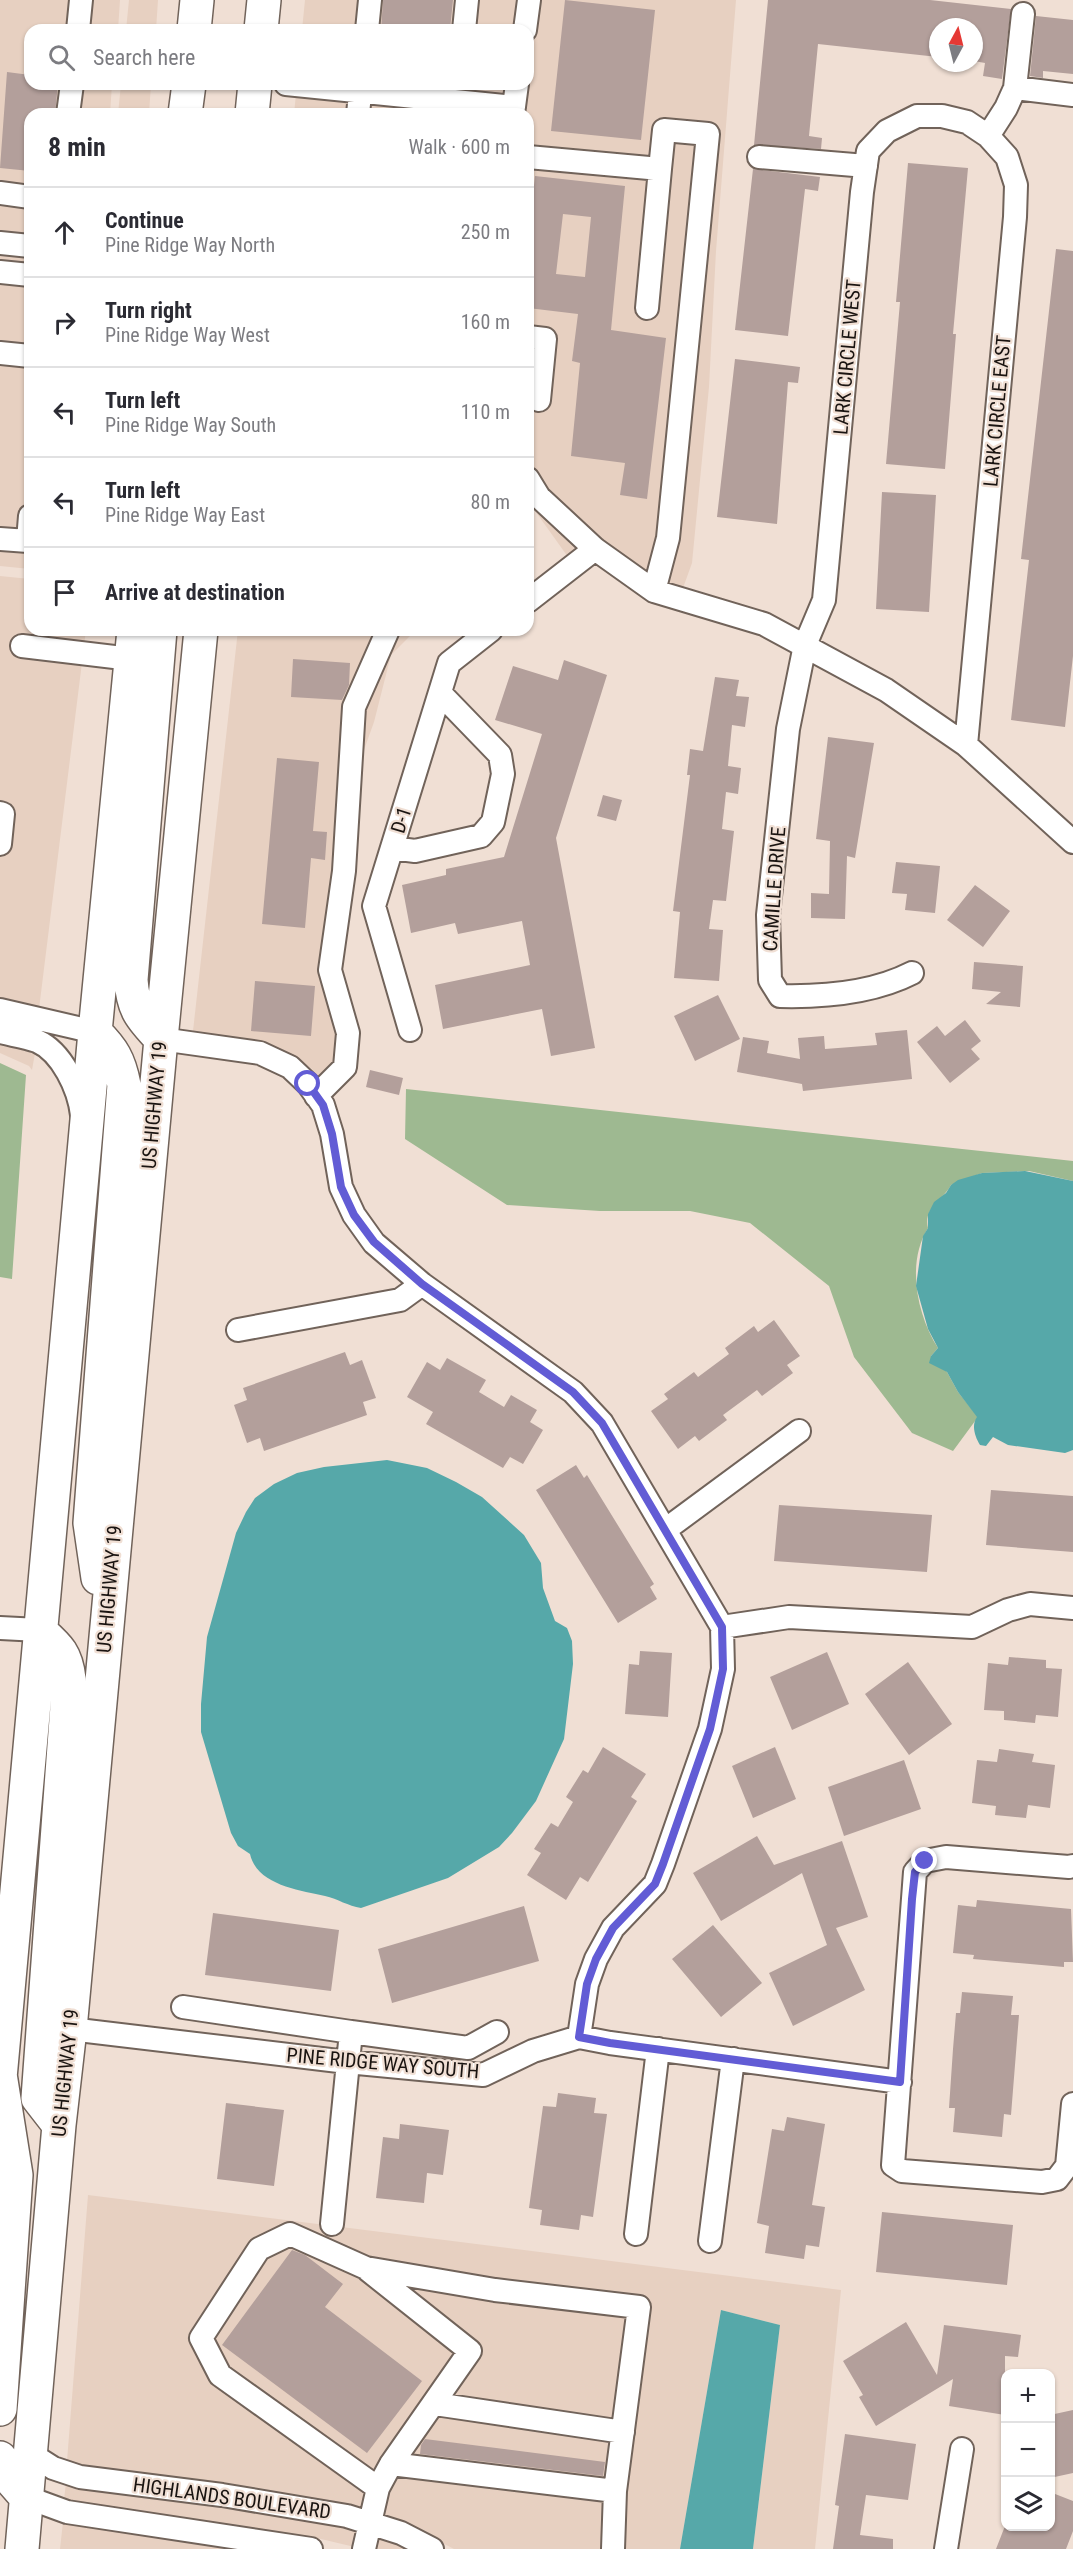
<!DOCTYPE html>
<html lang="en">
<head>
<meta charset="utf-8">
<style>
  :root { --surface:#fff; --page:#f2f2f3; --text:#2b2b33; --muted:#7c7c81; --line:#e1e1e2 }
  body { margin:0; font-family:"Roboto Condensed",sans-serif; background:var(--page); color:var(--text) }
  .controls { position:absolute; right:18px; bottom:18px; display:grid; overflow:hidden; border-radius:12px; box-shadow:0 2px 4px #0004 }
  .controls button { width:54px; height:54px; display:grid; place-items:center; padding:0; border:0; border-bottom:2px solid var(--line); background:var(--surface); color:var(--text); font:30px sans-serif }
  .compass { position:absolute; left:929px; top:18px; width:54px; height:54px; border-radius:50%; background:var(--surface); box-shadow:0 2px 4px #0004; rotate:7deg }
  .stop { position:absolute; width:18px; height:18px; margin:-14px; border:4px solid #625cd5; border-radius:50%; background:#fff }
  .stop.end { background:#625cd5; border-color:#fff; box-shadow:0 2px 6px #0008 }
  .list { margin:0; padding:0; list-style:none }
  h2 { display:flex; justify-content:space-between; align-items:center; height:78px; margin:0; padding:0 24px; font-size:26px }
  h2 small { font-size:20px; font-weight:400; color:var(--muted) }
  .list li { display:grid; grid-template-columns:39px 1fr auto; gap:18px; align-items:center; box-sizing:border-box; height:90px; padding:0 24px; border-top:2px solid var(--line) }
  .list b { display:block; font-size:22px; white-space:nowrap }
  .list p { margin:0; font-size:20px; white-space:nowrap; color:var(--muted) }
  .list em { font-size:20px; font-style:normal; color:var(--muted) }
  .icon { flex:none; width:33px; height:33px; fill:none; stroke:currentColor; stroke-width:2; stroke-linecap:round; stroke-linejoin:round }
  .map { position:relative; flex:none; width:1073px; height:2549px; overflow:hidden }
  .search { position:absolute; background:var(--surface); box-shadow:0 2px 4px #0004; left:24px; top:24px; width:510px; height:66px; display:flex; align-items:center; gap:15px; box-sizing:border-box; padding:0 21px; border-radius:18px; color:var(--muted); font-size:22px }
  .panel { position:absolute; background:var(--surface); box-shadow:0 2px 4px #0004; left:24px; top:108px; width:510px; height:528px; border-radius:18px }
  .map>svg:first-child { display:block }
  .built { fill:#e7d0c1 }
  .green { fill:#9eb991 }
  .water { fill:#56a8a9 }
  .building { fill:#b39f9b; fill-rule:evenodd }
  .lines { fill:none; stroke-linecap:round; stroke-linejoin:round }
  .minor-casing { stroke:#71635a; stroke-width:26 }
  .highway-casing { stroke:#71635a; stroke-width:36 }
  .minor { stroke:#fff; stroke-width:22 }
  .highway { stroke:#fff; stroke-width:33 }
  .route { stroke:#625cd5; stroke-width:8 }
  .labels { text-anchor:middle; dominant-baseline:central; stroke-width:4.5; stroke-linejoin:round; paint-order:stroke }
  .street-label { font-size:20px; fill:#1a1411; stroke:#f0dfd4 }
</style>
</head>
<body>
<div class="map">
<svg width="1073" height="2549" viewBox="0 0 1073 2549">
  <rect width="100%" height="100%" fill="#f0dfd4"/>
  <path class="built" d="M0 0H120L118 30H30V84H112L110 114H30V569L0 566Z
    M129 0H158L156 30H126Z
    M305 0H736L716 251 709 387 692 563 683 588 658 580 602 541 598 534 596 535 547 489 528 459V114H294L297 84H528V30H302Z
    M121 84H151L149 114H118Z
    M528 498 579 548 568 557 528 501Z
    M0 576 30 579V630H86L38 1017 0 1010Z
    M238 630H416L391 655 374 722 355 775 333 944 358 1068 330 1097 312 1069 296 1058 261 1042 193 1031Z
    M0 1032 37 1042 32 1070 29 1066 0 1053Z
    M88 2195 841 2290 815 2549H753L780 2325 721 2310 680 2549H454L404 2523 373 2511 326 2501 224 2484 82 2466 67 2461Z
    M66 2483 79 2488 323 2522 367 2532 409 2549H363L321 2539 69 2501 64 2499Z
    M63 2522 167 2538 230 2549H60Z"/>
  <path class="green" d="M0 1063 26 1075 12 1279 0 1277Z
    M406 1089 1073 1161V1181L1029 1171 982 1173 951 1185C943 1200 923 1208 928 1228 906 1263 917 1315 938 1348L931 1356 947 1372 958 1392 978 1417 953 1451 912 1433 854 1357 829 1286 750 1223 690 1211H600L507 1205 405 1139Z"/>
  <path class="water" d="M1025 1171 1073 1181V1450L1065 1453 1008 1445 993 1437 986 1446 980 1445C975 1437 971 1425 977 1417L958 1392 947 1372 929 1363 931 1356 938 1348 928 1329 916 1286 923 1236 928 1228V1214L934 1202 946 1193 951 1185 958 1180 982 1173Z
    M387 1460 427 1468 456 1482 482 1497 524 1535 541 1563 543 1588 555 1621 567 1628 572 1641 573 1664 564 1739 536 1801 512 1833 499 1847 448 1878 361 1908C348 1906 338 1899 325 1896 299 1890 257 1885 250 1854L238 1846 231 1833 201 1732V1704L207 1637 236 1533 246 1512 255 1498 274 1484 297 1473 324 1467Z
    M721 2310 780 2325 753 2549H680Z"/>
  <path class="building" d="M383 0H453L450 30H381Z
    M565 0 655 10 641 140 551 131Z
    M768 0H930L1011 9 1002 79 983 76 985 63 974 61V27H938V57L818 44 809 136 822 138 821 149 754 145Z
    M1036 16 1073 20V74L1043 71V78L1030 76Z
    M7 72 30 75V84H58L55 114H30V171L0 168Z
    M908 163 968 168 953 334H956L945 469 886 464 900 302H896Z
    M753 169 820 177 818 191 805 189 788 336 735 330Z
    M535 176 625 186 611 330 666 338 647 499 620 495 625 463 571 456 580 363 572 361 578 314 528 308V244ZM563 214 591 217 585 277 556 274Z
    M1056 249 1073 251V656L1065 727 1011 720 1029 560 1021 559Z
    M735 359 800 367 798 383 788 382 777 524 717 517Z
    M882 492 936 495 929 612 876 609Z
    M293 659 350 663 349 685 342 700 291 697Z
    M564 660 607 675 556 838 595 1048 551 1056 542 1009 443 1029 435 985 530 965 522 921 458 934 455 923 411 933 402 885 446 875V869L504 857 542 734 495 720 513 666 558 680Z
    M715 677 739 680 736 696 749 697 745 727 732 725 728 766 741 768 738 794 726 792 722 829 734 831 726 901 713 900 709 929 723 930 719 981 674 978 680 912 673 911 690 775H687L690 749 703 751Z
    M828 737 874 743 855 858 847 856 845 919 811 918V893L829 894 830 841 816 839Z
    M277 758 319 762 313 831 327 832 325 860 311 858 305 928 262 924Z
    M603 795 622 800 616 821 597 816Z
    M896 862 940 866 935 913 905 910 907 894 892 893Z
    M975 885 1010 911 983 947 947 920Z
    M974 962 1023 966 1020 1007 986 1004 1001 992 972 989Z
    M255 981 315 986 311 1036 251 1031Z
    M718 995 740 1039 695 1061 674 1016Z
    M965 1020 981 1041 971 1049 980 1059 950 1083 917 1042 937 1026 945 1036Z
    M907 1030 912 1079 803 1091 802 1084 737 1072 743 1037 769 1041 767 1053 800 1059 798 1038 824 1036 825 1049 877 1045 875 1033Z
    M370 1070 403 1078 399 1095 366 1087Z
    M774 1320 800 1356 787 1365 793 1373 762 1396 757 1390 723 1415 727 1420 699 1441 695 1436 678 1449 651 1411 668 1399 664 1394 694 1372 698 1377 729 1354 725 1348 754 1326 758 1332Z
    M345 1352 350 1365 362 1360 376 1398 363 1402 367 1415 264 1451 260 1438 247 1443 234 1405 247 1400 243 1388Z
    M447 1358 486 1380 479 1392 504 1407 511 1395 537 1410 530 1422 543 1430 523 1464 510 1457 503 1468 426 1424 433 1412 407 1397 427 1362 440 1370Z
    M576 1465 584 1478 587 1475 654 1584 650 1587 657 1599 618 1623 536 1490Z
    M991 1490 1073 1496V1552L986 1545Z
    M779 1505 932 1515 927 1572 774 1561Z
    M640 1651 672 1653 668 1717 625 1714 629 1664 639 1665Z
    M827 1652 849 1704 792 1730 770 1677Z
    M1009 1657 1046 1660V1668L1062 1669 1058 1717 1036 1715 1035 1723 1004 1720V1711L984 1710 988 1663 1008 1665Z
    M908 1662 952 1724 909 1755 865 1694Z
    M603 1747 646 1774 631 1797 637 1801 588 1882 580 1877 566 1900 527 1875 541 1853 534 1849 551 1823 558 1827 573 1802 566 1797 583 1770 588 1773Z
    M775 1747 796 1799 753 1818 732 1766Z
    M999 1749 1034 1754 1032 1762 1055 1765 1050 1808 1028 1805 1026 1818 995 1815 996 1806 972 1803 977 1760 997 1762Z
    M904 1760 921 1809 844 1836 828 1787Z
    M757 1836 774 1865 842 1841 868 1917 836 1928 865 1990 793 2026 769 1973 827 1945 802 1873 721 1921 693 1873Z
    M977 1900 1071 1909 1073 1962H1064V1967L973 1959 974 1955 953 1953 958 1905 976 1907Z
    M524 1906 539 1961 392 2003 378 1949Z
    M213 1913 339 1930 331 1991 205 1975Z
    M713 1925 762 1983 721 2017 672 1959Z
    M962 1992 1013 1996 1011 2015H1019L1011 2115 1004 2114 1002 2137 953 2132 955 2108H949L953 2049 956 2013H960Z
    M558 2093 596 2098 594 2113 607 2114 593 2217 581 2215 579 2230 540 2225 542 2210 529 2208 543 2106 556 2107Z
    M226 2103 284 2110 274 2186 217 2179Z
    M787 2117 825 2124 812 2205 825 2207 819 2247 806 2245 804 2259 765 2253 769 2226 757 2223 772 2129 784 2131Z
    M400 2124 449 2130 443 2175 427 2173 424 2203 376 2198 383 2137 399 2139Z
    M882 2212 1013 2225 1007 2285 876 2272Z
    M292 2250 305 2255 343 2284 325 2307 422 2381 367 2453 222 2345Z
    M906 2322 937 2375 944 2325 1021 2335 1018 2357 1005 2356V2415L949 2406 953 2379 876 2426 859 2397 863 2395 843 2361Z
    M1073 2410V2473L1050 2478V2415Z
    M845 2434 916 2444 908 2500 866 2495 860 2535 893 2539V2549H833L839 2506 835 2505Z
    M425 2439 605 2462 603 2476 420 2454 421 2445Z
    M1050 2492 1073 2501V2531L1066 2549H996L1005 2526H1050Z"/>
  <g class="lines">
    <g class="minor-casing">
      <path id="minor" d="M78 30 81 0
        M367 30 370 0
        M464 30 467 0
        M525 30 529 0
        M286 84 514 107
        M1015 88 1073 95
        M68 114 72 84
        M358 114 361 84
        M513 114 517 84
        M988 136 1006 108 1015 88 1023 14
        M528 157 660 169 664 130 708 134 668 538 654 591
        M759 157 866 166
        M0 193 30 197
        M0 243 30 246
        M0 272 30 275
        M647 308 660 169
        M528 337 545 339 539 400
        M0 353 30 356
        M528 479 539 497 595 549 654 591 764 624 886 690 966 745 1073 842
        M0 539 28 541 30 516
        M528 601 595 549
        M22 646 131 659
        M0 813 3 814 0 844
        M392 848 415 851 481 836 493 822 503 774 500 755 440 693
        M912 973C873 993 823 997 780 996L770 980 768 915 788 729 805 645 824 600 862 192 868 151 887 131 917 116H942L967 122 988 136 1007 157 1016 185 1015 217 966 745
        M0 1010 95 1032
        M410 1030 374 906 449 663 491 630
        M0 1032C12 1035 25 1037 37 1041 62 1052 79 1089 82 1115
        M161 1039 260 1053 290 1067 308 1084 323 1105 332 1134 341 1187 354 1215 374 1243 422 1284 573 1392 602 1423 722 1627 723 1669 710 1729 663 1864 655 1884 613 1928 596 1959 587 1984 579 2037
        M316 1096 345 1067 348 1033 330 970 344 871 354 707 388 630
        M238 1330 400 1300 422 1284
        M665 1530 799 1431
        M722 1627 789 1617 972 1627 1008 1610 1030 1604 1073 1608
        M0 1628 39 1630
        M1073 1866 1069 1867 946 1857 925 1861 915 1872 893 2165 902 2171 1042 2182 1057 2179 1067 2166 1073 2104
        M183 2007 351 2032
        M70 2029 347 2062 483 2075 533 2051 579 2037 610 2043 900 2082
        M332 2224 351 2032 468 2048 497 2032
        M636 2234 658 2049
        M710 2241 733 2059
        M368 2270 470 2351 391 2464 378 2488
        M435 2404 623 2432
        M31 2454 53 2468 80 2477 222 2495 347 2516 401 2533 432 2549
        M391 2464 615 2491
        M26 2497 67 2512 311 2549
        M364 2549 378 2488 220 2375 201 2338 259 2249 290 2234 366 2268 495 2290 639 2307 615 2491 613 2549
        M946 2549 962 2449"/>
    </g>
    <g class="highway-casing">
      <path id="highway" d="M194 30 197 0
        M261 30 264 0
        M185 114 189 84
        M252 114 255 84
        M160 630 131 980C133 1009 141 1018 161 1039
        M95 1032C113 1050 119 1060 124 1085L90 1523 98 1578
        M39 1630C58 1647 66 1653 69 1679L38 2098 59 2125
        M0 2078 95 1032 134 630
        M0 2409 16 2175 0 2074
        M0 2458 7 2475 26 2497
        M22 2549 59 2125 70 2029 161 1039 201 630"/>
    </g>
    <use href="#minor" class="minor"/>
    <use href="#highway" class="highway"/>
  </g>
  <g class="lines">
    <path class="route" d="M308 1084 323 1105 332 1134 341 1187 354 1215 374 1242 422 1284 573 1392 602 1423 722 1627 723 1669 710 1729 663 1864 655 1884 613 1928 596 1959 587 1984 579 2037 610 2043 900 2082 912 1899 915 1872 925 1861"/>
  </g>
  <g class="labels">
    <g class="street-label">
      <text transform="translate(847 357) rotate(-85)">LARK CIRCLE WEST</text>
      <text transform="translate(997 411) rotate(-85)">LARK CIRCLE EAST</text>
      <text transform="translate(401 820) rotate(-73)">D-1</text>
      <text transform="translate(774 889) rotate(-86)">CAMILLE DRIVE</text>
      <text transform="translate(154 1105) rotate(-85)">US HIGHWAY 19</text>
      <text transform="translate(109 1589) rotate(-85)">US HIGHWAY 19</text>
      <text transform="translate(383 2063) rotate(5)">PINE RIDGE WAY SOUTH</text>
      <text transform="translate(65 2073) rotate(-84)">US HIGHWAY 19</text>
      <text transform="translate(232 2498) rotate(8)">HIGHLANDS BOULEVARD</text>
    </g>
  </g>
</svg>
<div class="controls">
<button>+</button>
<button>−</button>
<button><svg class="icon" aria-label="layers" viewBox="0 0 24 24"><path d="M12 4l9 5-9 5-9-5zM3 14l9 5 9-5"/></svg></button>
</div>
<svg class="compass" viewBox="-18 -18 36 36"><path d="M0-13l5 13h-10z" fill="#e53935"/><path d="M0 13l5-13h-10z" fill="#7c7c81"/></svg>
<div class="stop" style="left:308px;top:1084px"></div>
<div class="stop end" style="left:925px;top:1861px"></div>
<div class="search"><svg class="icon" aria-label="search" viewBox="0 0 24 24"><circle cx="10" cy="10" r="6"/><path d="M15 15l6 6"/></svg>Search here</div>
<section class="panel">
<h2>8 min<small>Walk · 600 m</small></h2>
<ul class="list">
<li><svg class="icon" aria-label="ahead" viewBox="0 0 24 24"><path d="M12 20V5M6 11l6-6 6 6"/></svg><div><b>Continue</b><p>Pine Ridge Way North</p></div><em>250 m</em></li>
<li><svg class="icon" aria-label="right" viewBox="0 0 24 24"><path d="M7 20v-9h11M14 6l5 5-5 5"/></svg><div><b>Turn right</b><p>Pine Ridge Way West</p></div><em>160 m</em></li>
<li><svg class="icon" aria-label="left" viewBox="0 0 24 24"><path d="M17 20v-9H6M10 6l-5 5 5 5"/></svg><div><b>Turn left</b><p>Pine Ridge Way South</p></div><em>110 m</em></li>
<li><svg class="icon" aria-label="left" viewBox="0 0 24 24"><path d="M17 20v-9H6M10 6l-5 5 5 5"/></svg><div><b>Turn left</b><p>Pine Ridge Way East</p></div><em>80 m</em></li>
<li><svg class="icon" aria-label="arrive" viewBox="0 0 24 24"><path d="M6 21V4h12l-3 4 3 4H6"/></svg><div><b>Arrive at destination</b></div></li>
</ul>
</section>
</div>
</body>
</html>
